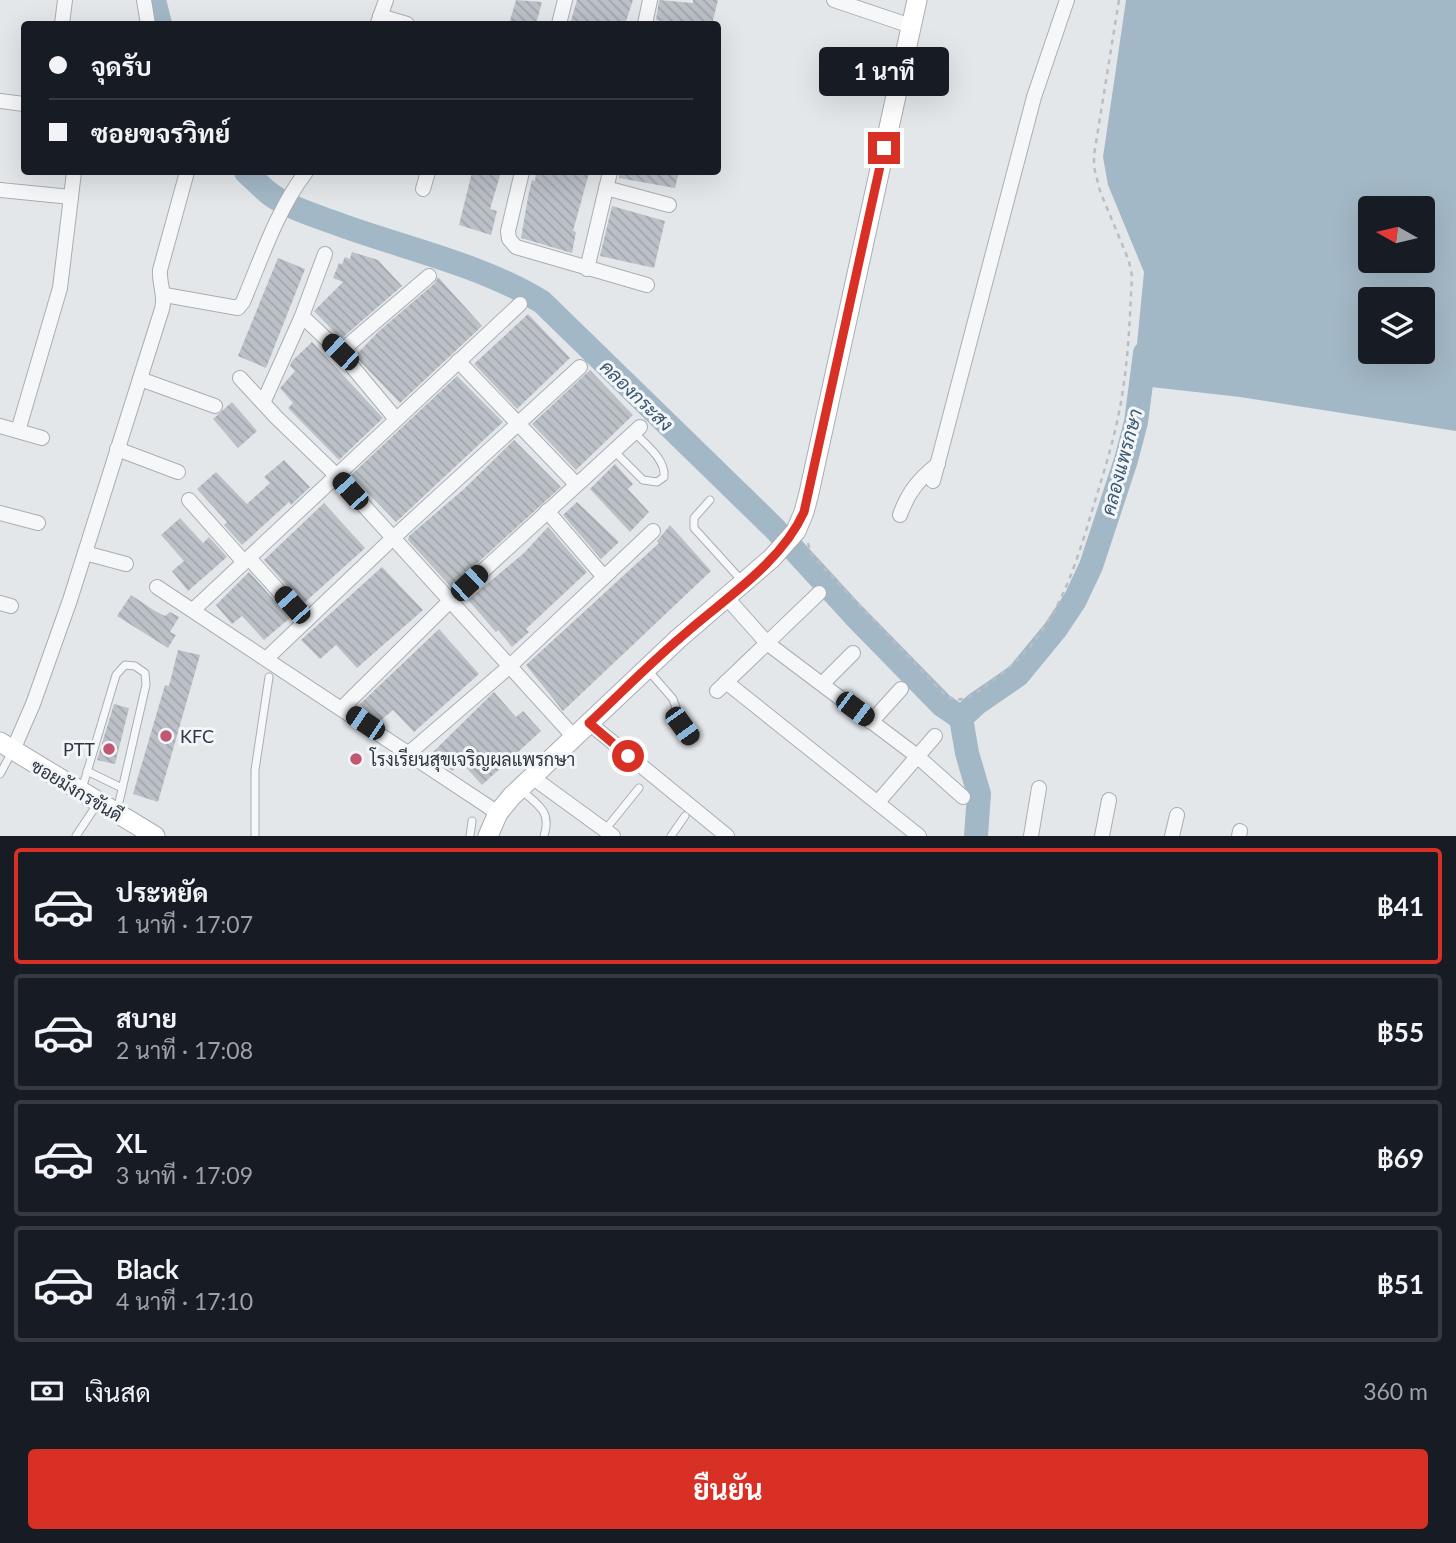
<!DOCTYPE html>
<html lang="th">
<meta charset="utf-8">
<style>
body{margin:0;font-family:Lato,Sarabun,sans-serif;background:#242831;color:#f1f3f6;height:100vh;display:flex;flex-direction:column;font-size:26px;white-space:nowrap}
*{box-sizing:border-box;margin:0}
p{font-size:23px;color:#9ea1a6}
.icon{flex:none;width:38px;height:38px;fill:none;stroke:currentColor;stroke-width:2;stroke-linecap:round;stroke-linejoin:round}
.map{position:relative;height:836px;overflow:hidden}
.sheet{display:flex;flex-direction:column;background:#171b24;flex:1}
.sheet>*{flex:none}
.banner{position:absolute;left:21px;top:21px;width:700px;height:154px;border-radius:7px;box-shadow:0 7px 28px #0002;display:grid;align-content:center;height:154px;padding:0 28px;background:#171b24}
.needle{width:46px;rotate:278deg}
.controls{position:absolute;left:1358px;top:196px;display:grid;gap:14px}
.controls a{display:grid;place-items:center;width:77px;height:77px;border-radius:7px;background:#171b24;box-shadow:0 7px 28px #0002;font-size:35px}
.end{position:absolute;width:32px;height:32px;margin:-16px;border:9px solid #d93025;background:#fff;box-shadow:0 0 0 4px #fff}
.from{border-radius:50%}
.bubble{position:absolute;height:49px;border-radius:7px;background:#171b24;box-shadow:0 7px 28px #0002;font-size:23px;font-weight:700;line-height:49px;text-align:center}
.car{position:absolute;width:21px;height:42px;margin:-21px -10px;border-radius:9px;box-shadow:0 0 5px 2px #0007;background:linear-gradient(#222 24%,#8ab4d8 0 40%,#222 0 76%,#8ab4d8 0 86%,#222 0)}
.banner b{display:flex;align-items:center;gap:24px;height:66px;font-size:26px}
.banner b+b{border-top:2px solid #363941}
.banner i{width:18px;height:18px;background:#f1f3f6}
ul{padding:12px 0 0;list-style:none}
li{display:flex;align-items:center;gap:21px;height:116px;margin:0 14px 10px;padding:0 14px;border:4px solid #363941;border-radius:7px}
li div{flex:1}
li b{display:block;font-size:26px}
li em{font-style:normal;font-weight:700}
li.selected{border-color:#d93025}
li>.icon{width:63px;height:63px;stroke-width:1.5}
.pay{display:flex;align-items:center;gap:18px;height:77px;padding:0 28px;font-size:26px}
.pay p{margin-inline-start:auto}
.button{display:flex;gap:14px;margin-top:auto;padding:14px 28px}
.button a{flex:1;height:80px;border-radius:7px;background:#d93025;color:#fff;font-size:28px;font-weight:700;line-height:80px;text-align:center}
.map>svg:first-child{display:block}
.water{fill:#a3b8c6;fill-rule:evenodd}
.lines{fill:none;stroke-linecap:round;stroke-linejoin:round}
.river{stroke:#a3b8c6;stroke-width:24}
.building{fill:url(#building-back-hatch)}
.lane-casing{stroke:#a9aeb4;stroke-width:9}
.street-casing{stroke:#a9aeb4;stroke-width:16}
.secondary-casing{stroke:#a9aeb4;stroke-width:21}
.path{stroke:#babdc2;stroke-width:2.5;stroke-dasharray:5 5;stroke-linecap:butt}
.lane{stroke:#f6f7f9;stroke-width:7}
.street{stroke:#f6f7f9;stroke-width:14}
.secondary{stroke:#fff;stroke-width:19}
.route{stroke:#d93025;stroke-width:9}
.poi-dot{fill:#c15773;stroke:#f3f6f8;stroke-width:2.5}
.labels{text-anchor:middle;dominant-baseline:central;stroke-width:6;stroke-linejoin:round;paint-order:stroke}
.poi-label{font-size:18px;fill:#2d3641;stroke:#f3f6f8;text-anchor:start}
.street-label{font-size:18px;fill:#2d3641;stroke:#f3f6f8}
.water-label{font-size:19px;font-style:italic;fill:#3b5971;stroke:#f3f6f8}
</style>
<div class="map">
<svg width="1456" height="836" viewBox="0 0 1456 836">
<defs>
<pattern id="building-back-hatch" width="6" height="6" patternUnits="userSpaceOnUse" patternTransform="scale(1.75)"><rect width="6" height="6" fill="#bbc1c7"/><path d="M-1 5l2 2M0 0l6 6M5-1l2 2" fill="none" stroke="#a1a6ac"/></pattern>
</defs>
<rect width="100%" height="100%" fill="#e4e7ea"/>
<path class="water" d="M1126 0H1456V431L1240 397 1133 385 1144 272 1108 185 1103 157ZM1370 208H1423V261H1370ZM1370 299H1423V352H1370Z"/>
<g class="lines">
<g class="river">
<path d="M154 0 160 24"/>
<path d="M246 172C254 179 261 187 270 194 289 208 316 216 338 224 406 249 480 264 542 302L775 529 854 615 942 705 961 718"/>
<path d="M976 836 979 794 967 753 961 718 976 704 1018 675 1055 630 1075 600 1091 566 1126 460 1136 422 1145 353"/>
</g>
</g>
<g class="building">
<path d="M516 0 542 2 536 24H509Z"/>
<path d="M577 0H633L625 24H570Z"/>
<path d="M659 0 693 3V0H718L712 24H679L656 20Z"/>
<path d="M472 172H501L490 209 497 211 491 235 459 225Z"/>
<path d="M536 172 589 173 573 231 576 232 572 253 521 238 528 197 532 180 535 181Z"/>
<path d="M619 172H679L675 188 619 178Z"/>
<path d="M612 206 665 221 654 268 600 256Z"/>
<path d="M352 252 378 260 402 286 341 339 314 311 343 282 333 278 339 263 342 264 345 257 350 259Z"/>
<path d="M278 258 305 269 266 368 238 356Z"/>
<path d="M438 277 482 326 400 403 355 356 378 332 435 283Z"/>
<path d="M528 314 570 358 517 409 474 364Z"/>
<path d="M312 342 383 418 339 460 288 408 293 403 280 388 295 371 290 366 292 361Z"/>
<path d="M590 370 633 415 576 470 532 424Z"/>
<path d="M457 376 503 422 396 522 351 475Z"/>
<path d="M232 402 257 431 238 448 213 419Z"/>
<path d="M514 440 561 487 451 587 408 540 409 536 464 489Z"/>
<path d="M284 460 310 487 291 505 289 502 242 545 224 525 227 522 197 489 216 472 247 504 270 483 264 477Z"/>
<path d="M615 464 633 484 628 489 649 512 630 532 590 489Z"/>
<path d="M577 502 619 542 601 559 563 515Z"/>
<path d="M324 503 365 548 303 604 264 560Z"/>
<path d="M180 518 203 543 209 537 227 557 188 591 172 571 184 561 161 535Z"/>
<path d="M670 525 711 571 563 711 526 665 659 543 657 541Z"/>
<path d="M548 527 587 572 526 629 529 632 512 647 498 630 496 632 468 600 524 553Z"/>
<path d="M382 567 423 610 357 668 336 645 320 659 301 640Z"/>
<path d="M249 572 290 618 264 640 242 616 232 624 216 605Z"/>
<path d="M131 595 155 611 165 616 170 612 179 617 170 632 176 635 168 648 117 616Z"/>
<path d="M439 629 479 674 414 732 393 710 379 722 374 719 360 704Z"/>
<path d="M178 650 200 655 158 802 133 794 165 685 169 686Z"/>
<path d="M494 692 516 717 523 711 541 731 482 785 462 763 452 771 432 753Z"/>
<path d="M114 704 129 708 115 764 97 760Z"/>
</g>
<g class="lines">
<defs>
<g id="lane">
<path d="M614 451 643 480 657 482 664 477C666 459 645 444 634 432"/>
<path d="M710 500 694 518V528L743 582"/>
<path d="M647 669 673 699 682 726 691 739"/>
<path d="M87 771 122 788"/>
<path d="M0 774 13 750"/>
<path d="M82 789 116 675 125 665 135 666 145 673 146 685 117 811"/>
<path d="M520 789C538 805 552 811 544 836"/>
<path d="M605 830 639 788"/>
<path d="M76 836 98 803"/>
<path d="M255 836V770L269 677"/>
<path d="M470 836 472 821"/>
<path d="M671 836 685 816"/>
</g>
<g id="street">
<path d="M144 0 148 24"/>
<path d="M834 0 911 26"/>
<path d="M380 16 407 24"/>
<path d="M378 23 386 0"/>
<path d="M62 24 65 0"/>
<path d="M559 24 565 0"/>
<path d="M645 24 650 0"/>
<path d="M0 101 24 104"/>
<path d="M522 172 508 231 509 239 516 247 647 285"/>
<path d="M606 188 669 205"/>
<path d="M423 189 428 172"/>
<path d="M0 190 71 197"/>
<path d="M587 269 610 172"/>
<path d="M165 295 238 308 243 302C262 257 277 210 306 172"/>
<path d="M302 316 340 352 396 419"/>
<path d="M340 352 429 276"/>
<path d="M458 361 576 484"/>
<path d="M240 378 276 417 336 475 574 737"/>
<path d="M140 379 215 406"/>
<path d="M263 403 302 316 325 254"/>
<path d="M0 426 42 438"/>
<path d="M18 431 60 288 74 172"/>
<path d="M117 449 178 472"/>
<path d="M933 481 1034 97 1067 0"/>
<path d="M189 500 244 562"/>
<path d="M547 511 604 577"/>
<path d="M0 513 38 523"/>
<path d="M900 515C908 492 919 479 938 464"/>
<path d="M85 553 126 564"/>
<path d="M249 558 306 621"/>
<path d="M157 587 498 813"/>
<path d="M727 598 767 643 917 756 963 797"/>
<path d="M0 603 11 606"/>
<path d="M193 610 520 304"/>
<path d="M267 658 393 538 580 367"/>
<path d="M726 682 919 836"/>
<path d="M822 684 853 653"/>
<path d="M717 691 819 593"/>
<path d="M342 708 450 601 640 427"/>
<path d="M871 722 901 689"/>
<path d="M589 723 727 836"/>
<path d="M13 750 33 704 70 600 162 309C166 295 159 285 160 270L187 172"/>
<path d="M409 753 510 666 653 531"/>
<path d="M532 777 613 836"/>
<path d="M878 802 935 736"/>
<path d="M1031 836 1039 788"/>
<path d="M1102 836 1109 800"/>
<path d="M1172 836 1177 815"/>
<path d="M1239 836 1240 831"/>
</g>
<g id="secondary">
<path d="M0 742 155 836"/>
<path d="M488 836 498 813 512 796 678 639 772 558 796 531 804 512 809 493 917 0"/>
</g>
</defs>
<use href="#lane" class="lane-casing"/>
<use href="#street" class="street-casing"/>
<use href="#secondary" class="secondary-casing"/>
<path class="path" d="M808 543 811 554 818 562 946 696C964 706 977 692 992 681 1057 635 1073 573 1095 501 1107 462 1119 423 1124 382 1129 347 1130 312 1132 276L1129 261 1100 191 1094 167V155L1119 0"/>
<use href="#lane" class="lane"/>
<use href="#street" class="street"/>
<use href="#secondary" class="secondary"/>
</g>
<g class="lines">
<path class="route" d="M628 756 589 723C619 695 648 665 680 638 722 600 780 565 804 512L884 148"/>
</g>
<g class="poi-dot">
<circle cx="166" cy="736" r="7"/>
<circle cx="109" cy="749" r="7"/>
<circle cx="356" cy="759" r="7"/>
</g>
<g class="labels">
<g class="poi-label">
<text x="180" y="736">KFC</text>
<text x="95" y="749" text-anchor="end">PTT</text>
<text x="370" y="759">โรงเรียนสุขเจริญผลแพรกษา</text>
</g>
<g class="street-label">
<text transform="translate(77 790) rotate(31)">ซอยมังกรขันดี</text>
</g>
<g class="water-label">
<text transform="translate(637 395) rotate(44)">คลองกระสง</text>
<text transform="translate(1121 462) rotate(-75)">คลองแพรกษา</text>
</g>
</g>
</svg>
<div class="controls">
<a><svg class="needle" viewBox="-14 -14 28 28"><path d="M0-13l5 13h-10z" fill="#e53935"/><path d="M0 13l5-13h-10z" fill="#9ea1a6"/></svg></a>
<a><svg class="icon" aria-label="layers" viewBox="0 0 24 24"><path d="M12 4l9 5-9 5-9-5zM3 14l9 5 9-5"/></svg></a>
</div>
<i class="end from" style="left:628px;top:756px"></i>
<i class="end" style="left:884px;top:148px"></i>
<div class="bubble" style="left:819px;top:47px;width:130px">1 นาที</div>
<i class="car" style="left:340px;top:352px;rotate:314deg"></i>
<i class="car" style="left:350px;top:491px;rotate:318deg"></i>
<i class="car" style="left:469px;top:583px;rotate:47deg"></i>
<i class="car" style="left:292px;top:605px;rotate:318deg"></i>
<i class="car" style="left:855px;top:709px;rotate:127deg"></i>
<i class="car" style="left:365px;top:723px;rotate:304deg"></i>
<i class="car" style="left:682px;top:726px;rotate:144deg"></i>
<div class="banner">
<b><i class="from"></i>จุดรับ</b>
<b><i></i>ซอยขจรวิทย์</b>
</div>
</div>
<section class="sheet">
<ul>
<li class="selected"><svg class="icon" aria-label="car" viewBox="0 0 24 24"><path d="M5 17H2v-5l4-1 3-4h7l3 4 3 1v5h-3M9 17h6M6 11h13"/><circle cx="7" cy="17" r="2"/><circle cx="17" cy="17" r="2"/></svg><div><b>ประหยัด</b><p>1 นาที · 17:07</p></div><em>฿41</em></li>
<li><svg class="icon" aria-label="car" viewBox="0 0 24 24"><path d="M5 17H2v-5l4-1 3-4h7l3 4 3 1v5h-3M9 17h6M6 11h13"/><circle cx="7" cy="17" r="2"/><circle cx="17" cy="17" r="2"/></svg><div><b>สบาย</b><p>2 นาที · 17:08</p></div><em>฿55</em></li>
<li><svg class="icon" aria-label="car" viewBox="0 0 24 24"><path d="M5 17H2v-5l4-1 3-4h7l3 4 3 1v5h-3M9 17h6M6 11h13"/><circle cx="7" cy="17" r="2"/><circle cx="17" cy="17" r="2"/></svg><div><b>XL</b><p>3 นาที · 17:09</p></div><em>฿69</em></li>
<li><svg class="icon" aria-label="car" viewBox="0 0 24 24"><path d="M5 17H2v-5l4-1 3-4h7l3 4 3 1v5h-3M9 17h6M6 11h13"/><circle cx="7" cy="17" r="2"/><circle cx="17" cy="17" r="2"/></svg><div><b>Black</b><p>4 นาที · 17:10</p></div><em>฿51</em></li>
</ul>
<div class="pay"><svg class="icon" aria-label="cash" viewBox="0 0 24 24"><path d="M3 7h18v10H3z"/><circle cx="12" cy="12" r="2"/></svg>เงินสด<p>360 m</p></div>
<div class="button"><a>ยืนยัน</a></div>
</section>
